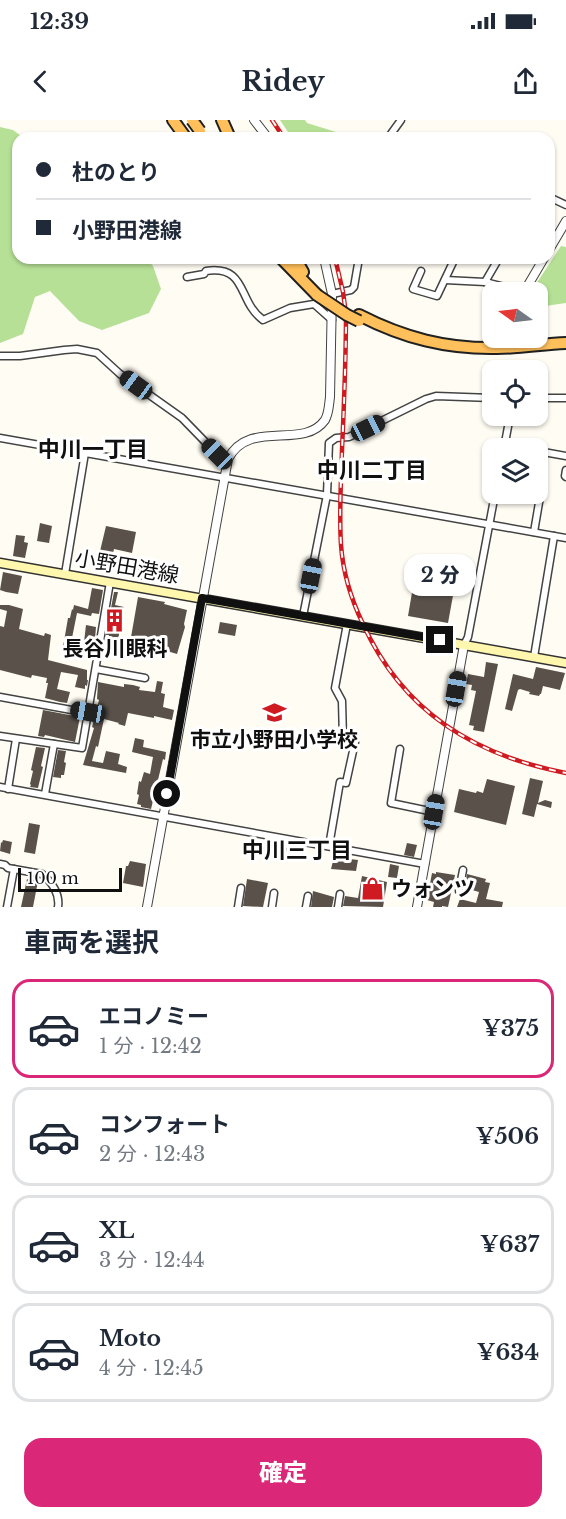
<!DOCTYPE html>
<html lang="ja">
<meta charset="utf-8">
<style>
body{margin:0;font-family:"Libre Baskerville","Noto Sans JP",serif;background:#f6f6f7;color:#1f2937;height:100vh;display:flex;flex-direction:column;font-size:22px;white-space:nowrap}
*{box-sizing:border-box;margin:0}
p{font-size:20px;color:#747a83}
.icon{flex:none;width:33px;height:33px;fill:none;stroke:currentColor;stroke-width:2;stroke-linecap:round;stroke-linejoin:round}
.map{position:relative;height:787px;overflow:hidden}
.panel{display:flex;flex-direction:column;background:#fff;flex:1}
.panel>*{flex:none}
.top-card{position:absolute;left:12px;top:12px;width:543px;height:132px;border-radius:18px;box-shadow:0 2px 4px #0004;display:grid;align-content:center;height:132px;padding:0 24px;background:#fff}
.needle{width:39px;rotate:284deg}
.buttons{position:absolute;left:482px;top:162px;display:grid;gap:12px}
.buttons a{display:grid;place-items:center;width:66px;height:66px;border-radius:12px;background:#fff;box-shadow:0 2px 4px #0004;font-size:30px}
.scale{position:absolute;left:18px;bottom:15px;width:104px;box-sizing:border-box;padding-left:6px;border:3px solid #101010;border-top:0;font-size:16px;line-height:21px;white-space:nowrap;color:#101010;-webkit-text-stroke:4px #fff;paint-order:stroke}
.end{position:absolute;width:27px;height:27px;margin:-14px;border:8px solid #101010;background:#fff;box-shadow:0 0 0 3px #fff}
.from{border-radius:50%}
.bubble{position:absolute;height:42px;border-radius:18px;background:#fff;box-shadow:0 2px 4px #0004;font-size:20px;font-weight:800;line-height:42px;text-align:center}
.car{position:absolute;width:18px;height:36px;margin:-18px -9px;border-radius:8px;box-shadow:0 0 4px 2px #0007;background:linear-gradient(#222 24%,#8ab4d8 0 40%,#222 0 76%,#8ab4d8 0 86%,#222 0)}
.top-card b{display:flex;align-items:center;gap:21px;height:57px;font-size:22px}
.top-card b+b{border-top:2px solid #e0e1e3}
.top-card i{width:15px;height:15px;background:#1f2937}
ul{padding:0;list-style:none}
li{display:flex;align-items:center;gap:18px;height:99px;margin:0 12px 9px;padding:0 12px;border:3px solid #e0e1e3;border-radius:18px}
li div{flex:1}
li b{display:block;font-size:22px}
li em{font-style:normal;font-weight:800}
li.active{border-color:#db2777}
li>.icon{width:54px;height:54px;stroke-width:1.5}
h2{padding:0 24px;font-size:27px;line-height:72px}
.cta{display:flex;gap:12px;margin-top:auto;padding:12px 24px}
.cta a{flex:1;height:69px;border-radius:18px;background:#db2777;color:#fff;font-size:24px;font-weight:800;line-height:69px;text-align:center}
.status{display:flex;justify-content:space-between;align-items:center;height:42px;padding:0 30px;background:#fff;direction:ltr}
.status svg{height:16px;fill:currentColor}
header{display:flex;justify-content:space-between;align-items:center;height:78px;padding:0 24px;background:#fff;font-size:27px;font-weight:800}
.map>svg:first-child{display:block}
.forest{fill:#b6e096}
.building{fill:#5a514b}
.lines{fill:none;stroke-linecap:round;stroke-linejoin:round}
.minor-casing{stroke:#434343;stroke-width:9}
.tertiary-casing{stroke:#434343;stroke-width:10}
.secondary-casing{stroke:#323232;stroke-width:11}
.trunk-casing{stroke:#212121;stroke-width:14}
.minor{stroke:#fff;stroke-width:6}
.tertiary{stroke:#fff;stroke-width:8}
.secondary{stroke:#fff7ae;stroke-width:8}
.trunk{stroke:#ffbf5a;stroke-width:10}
.rail-casing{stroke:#ce1a20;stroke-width:4.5}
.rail{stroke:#fff;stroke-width:2;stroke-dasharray:7;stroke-linecap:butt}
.trunk-bridge-casing{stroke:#212121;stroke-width:14;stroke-linecap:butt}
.trunk-bridge{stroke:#ffbf5a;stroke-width:10}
.route{stroke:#101010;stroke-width:8}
.labels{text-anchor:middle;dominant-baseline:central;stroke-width:6;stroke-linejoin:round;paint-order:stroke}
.street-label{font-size:21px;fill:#101010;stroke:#fff}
.poi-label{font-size:21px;font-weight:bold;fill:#101010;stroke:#fff}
.neighbourhood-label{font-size:22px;font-weight:bold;fill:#101010;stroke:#fff}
</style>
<div class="status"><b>12:39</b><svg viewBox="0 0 49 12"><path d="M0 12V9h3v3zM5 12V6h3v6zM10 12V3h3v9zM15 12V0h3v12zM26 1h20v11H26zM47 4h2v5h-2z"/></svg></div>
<header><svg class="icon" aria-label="back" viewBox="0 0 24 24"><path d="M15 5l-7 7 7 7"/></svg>Ridey<svg class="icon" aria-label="share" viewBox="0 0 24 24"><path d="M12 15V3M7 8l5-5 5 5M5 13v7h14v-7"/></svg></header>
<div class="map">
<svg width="566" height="787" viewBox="0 0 566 787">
<rect width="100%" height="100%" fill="#fffdf3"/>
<g class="forest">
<path d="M280 0H305L307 3 336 12 342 18H292Z"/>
<path d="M0 7 13 10 24 18H18V138H146L153 146 161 169 149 193 102 210 79 201 50 171 35 177 23 214 0 223Z"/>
<path d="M561 126 566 127V183L538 187 536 164Z"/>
</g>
<g class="building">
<path d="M40 403 52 406 49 423 37 421Z"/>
<path d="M106 406 136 412 132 433 114 429 109 451 96 448Z"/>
<path d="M16 415 25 416 24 422 28 423 25 438 13 436Z"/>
<path d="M135 440 142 441 141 447 146 448 142 460 132 457Z"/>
<path d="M417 443 447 448 445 457 456 459 448 503 408 496Z"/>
<path d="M3 452 22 456 18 474 6 472 0 470Z"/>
<path d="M92 468 103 470 99 494 92 493 91 496 77 493 70 528 63 527 68 498H70L72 489 73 490 74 485 88 489Z"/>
<path d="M114 472H118L115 485 124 487 118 520 130 523 138 477 165 482 164 484 187 490 184 504 185 507 177 534 167 531 169 527 144 522 142 523 139 534 126 531 125 535 106 531 109 515H106Z"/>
<path d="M0 485H9L23 489 19 509 44 516 45 513 51 515 48 540 87 550V560H88L87 566 85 565V569L75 567 78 555 61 552 57 569 70 572 67 583 60 582 45 578 48 563H46L47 558 32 555 31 558 0 550V506L4 507 7 491 0 489Z"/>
<path d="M220 502 237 505 235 516 218 513Z"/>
<path d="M86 505 96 507 95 519H94L91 523 84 522Z"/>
<path d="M486 542 498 544 484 612 473 610 474 606 469 605 476 571 471 570 472 565 466 564 468 554 484 557Z"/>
<path d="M536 547 565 553 560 570 543 566 541 574H540L539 576 529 574 530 572 520 569 518 570 512 591 505 589 513 554 533 559Z"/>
<path d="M157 561 163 562 161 573 165 574 163 587 174 590 172 600 154 596V598L128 593 125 606 118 604 119 603 104 599 98 627 96 626 92 641 103 643 106 631 120 634 118 644 127 647 126 653 83 645 94 608 92 607 99 580 97 579 98 562 124 567V564L133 565 140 567 139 570 155 572Z"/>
<path d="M43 590 80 597 75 622 45 615 44 617 38 616Z"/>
<path d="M135 618 144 620 143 627 166 632 165 640 163 639 158 660H157L154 672H157L156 677H154L151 689 141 687V685L137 684 139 675 137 674 139 661 141 662 144 652 150 654 153 637 132 632Z"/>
<path d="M36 627 45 628 41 646 43 647 38 668 30 667 31 665 30 664 33 651 31 650Z"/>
<path d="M58 630 66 631 64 642 66 643 64 655H61V658L53 657Z"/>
<path d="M530 658 543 661 538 683 545 680 552 682 551 688 537 684 534 697 522 694Z"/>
<path d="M487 659 515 666 506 705 454 692 459 669 476 673 477 671 483 673Z"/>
<path d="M29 703 40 705 35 734 24 732Z"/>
<path d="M3 720 12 722 10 734 0 731 1 722 2 723Z"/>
<path d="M258 722 287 728 284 742 279 741V738L275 737 276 735 262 732V734L255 732Z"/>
<path d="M407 723 417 725 414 737 404 735Z"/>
<path d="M334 737 358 740 356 751 331 749Z"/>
<path d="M130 741 146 744 143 767 123 763 126 746H128Z"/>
<path d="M390 744 399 746 397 758 388 757Z"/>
<path d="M436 752 455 755 448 787 442 786V787H433L434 782 427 780 432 753 436 754Z"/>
<path d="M467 754 486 759 485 762 490 763 486 779 503 782 502 787H457L460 779 476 783 479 772 465 768Z"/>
<path d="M362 756 387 762 383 787 343 786 345 776 358 778Z"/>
<path d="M27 759 38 761 33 787H21Z"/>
<path d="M247 759 268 763 263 787 243 786Z"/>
<path d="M313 771 334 777 332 787H311Z"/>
</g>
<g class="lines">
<defs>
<g id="minor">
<path d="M388 18 401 0"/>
<path d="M549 77 566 85"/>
<path d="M421 151 413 169 437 176 455 138"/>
<path d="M187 157 204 154 206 151C248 145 237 181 263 200L290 188 314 184 332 200"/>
<path d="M445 160 485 162 524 172"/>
<path d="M485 162 499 138"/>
<path d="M332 174 351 170 354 167 359 138"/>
<path d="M0 236H20L64 230 77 229 97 233 120 254 182 298 217 334 228 339"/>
<path d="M537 278H566"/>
<path d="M0 318 566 418"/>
<path d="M504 328 510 296"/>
<path d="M538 331 566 336"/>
<path d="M566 350 565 356 566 357"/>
<path d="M534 412 541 371"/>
<path d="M65 454 85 333"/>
<path d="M303 496 327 375 329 323 336 318 349 317 426 279 436 276 492 278"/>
<path d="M464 525 468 517 495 374"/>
<path d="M534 537 554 416"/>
<path d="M96 549 145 558"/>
<path d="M0 577 88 593"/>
<path d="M0 616 82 628 110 462"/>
<path d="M400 629 391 683 434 692"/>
<path d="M0 667 425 744"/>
<path d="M8 669 16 619"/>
<path d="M45 674 54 624"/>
<path d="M329 726 340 662 346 663 355 622 343 619 342 581 335 568 347 504"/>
<path d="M0 744 5 745 8 748 42 754C52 762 60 774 58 787"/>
<path d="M459 771 463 750"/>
<path d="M7 787 14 749"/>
<path d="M238 787 241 768"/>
<path d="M272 787 274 773"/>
<path d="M306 787 308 776"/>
<path d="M338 787 340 774"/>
</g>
<g id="tertiary">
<path d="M254 0 268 18"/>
<path d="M549 130 566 101"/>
<path d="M524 172 544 138"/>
<path d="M147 787 228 339C249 298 303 331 325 300 329 293 329 284 330 277L332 174 324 138"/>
<path d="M417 787 464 525"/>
</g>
<path id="secondary" d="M0 443 566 543"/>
<g id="trunk">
<path d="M173 0 186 18"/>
<path d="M222 0 230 18"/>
<path d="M281 138 317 175"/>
<path d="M295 138 303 152"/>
<path d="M359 195C404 218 446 229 497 228 520 228 543 224 566 223"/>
</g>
</defs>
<use href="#minor" class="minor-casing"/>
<use href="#tertiary" class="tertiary-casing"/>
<use href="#secondary" class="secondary-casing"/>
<use href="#trunk" class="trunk-casing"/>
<use href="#minor" class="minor"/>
<use href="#tertiary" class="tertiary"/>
<use href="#secondary" class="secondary"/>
<use href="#trunk" class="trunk"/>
<defs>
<g id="rail">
<path d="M272 0 284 18"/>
<path d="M335 138 343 172 346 194C346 239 344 285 342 330 341 362 339 394 341 425 343 453 351 479 363 504 403 592 474 635 566 653"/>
</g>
</defs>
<use href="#rail" class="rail-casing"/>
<use href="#rail" class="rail"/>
<defs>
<g id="trunk-bridge">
<path d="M192 0 200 11"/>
<path d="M317 175 347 195 359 201"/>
</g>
</defs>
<use href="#trunk-bridge" class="trunk-bridge-casing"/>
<use href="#trunk-bridge" class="trunk-bridge"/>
</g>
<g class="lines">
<path class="route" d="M167 674 202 478 440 520"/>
</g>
<defs>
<symbol id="building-bare" viewBox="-9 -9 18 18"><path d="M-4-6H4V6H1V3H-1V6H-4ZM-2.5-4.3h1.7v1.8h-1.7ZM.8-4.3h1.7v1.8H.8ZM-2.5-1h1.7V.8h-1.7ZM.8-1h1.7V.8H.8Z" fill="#ce1a20" stroke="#fff" stroke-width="2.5" paint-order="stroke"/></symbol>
<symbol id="school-bare" viewBox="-9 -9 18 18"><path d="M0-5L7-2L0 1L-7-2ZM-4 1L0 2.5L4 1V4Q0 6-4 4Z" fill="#ce1a20" stroke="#fff" stroke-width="2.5" paint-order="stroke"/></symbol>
<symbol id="shop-bare" viewBox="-9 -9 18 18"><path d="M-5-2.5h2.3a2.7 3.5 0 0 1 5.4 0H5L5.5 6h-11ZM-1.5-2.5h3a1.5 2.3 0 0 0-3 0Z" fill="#ce1a20" stroke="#fff" stroke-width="2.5" paint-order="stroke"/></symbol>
</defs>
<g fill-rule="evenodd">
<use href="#building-bare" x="98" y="484" width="33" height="33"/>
<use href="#school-bare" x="258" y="576" width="33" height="33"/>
<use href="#shop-bare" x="356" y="752" width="33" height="33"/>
</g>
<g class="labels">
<g class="street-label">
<text transform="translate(127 447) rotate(10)">小野田港線</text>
</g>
<g class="poi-label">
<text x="115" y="529">長谷川眼科</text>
<text x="274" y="620">市立小野田小学校</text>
<text x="391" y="769" text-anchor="start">ウォンツ</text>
</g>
<g class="neighbourhood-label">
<text x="93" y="329">中川一丁目</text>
<text x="372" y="350">中川二丁目</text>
<text x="297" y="730">中川三丁目</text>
</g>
</g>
</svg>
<div class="buttons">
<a><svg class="needle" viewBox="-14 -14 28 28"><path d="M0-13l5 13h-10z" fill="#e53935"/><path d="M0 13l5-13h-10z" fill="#747a83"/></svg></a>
<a><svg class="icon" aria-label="locate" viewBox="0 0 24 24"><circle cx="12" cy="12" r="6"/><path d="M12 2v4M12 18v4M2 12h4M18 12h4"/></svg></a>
<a><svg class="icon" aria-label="layers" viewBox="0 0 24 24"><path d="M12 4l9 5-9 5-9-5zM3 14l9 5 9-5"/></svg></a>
</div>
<div class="scale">100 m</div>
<i class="end from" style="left:167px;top:674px"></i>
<i class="end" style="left:440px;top:520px"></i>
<div class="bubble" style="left:404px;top:434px;width:72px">2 分</div>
<i class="car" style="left:136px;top:265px;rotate:306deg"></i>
<i class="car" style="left:368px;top:308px;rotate:64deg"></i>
<i class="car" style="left:217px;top:334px;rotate:315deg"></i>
<i class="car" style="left:311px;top:456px;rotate:11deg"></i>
<i class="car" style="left:456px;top:569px;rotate:10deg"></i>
<i class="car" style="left:88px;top:592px;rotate:280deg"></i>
<i class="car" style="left:434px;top:692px;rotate:10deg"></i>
<div class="top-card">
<b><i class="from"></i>杜のとり</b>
<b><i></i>小野田港線</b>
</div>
</div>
<section class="panel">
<h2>車両を選択</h2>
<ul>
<li class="active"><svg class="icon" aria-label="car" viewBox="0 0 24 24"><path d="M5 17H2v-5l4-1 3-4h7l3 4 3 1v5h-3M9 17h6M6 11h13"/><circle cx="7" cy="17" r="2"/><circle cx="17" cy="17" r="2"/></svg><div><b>エコノミー</b><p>1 分 · 12:42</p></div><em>¥375</em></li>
<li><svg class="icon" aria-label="car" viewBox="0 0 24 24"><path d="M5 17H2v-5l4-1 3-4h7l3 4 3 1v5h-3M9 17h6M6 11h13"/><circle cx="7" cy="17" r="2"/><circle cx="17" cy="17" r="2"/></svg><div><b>コンフォート</b><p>2 分 · 12:43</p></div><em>¥506</em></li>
<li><svg class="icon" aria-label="car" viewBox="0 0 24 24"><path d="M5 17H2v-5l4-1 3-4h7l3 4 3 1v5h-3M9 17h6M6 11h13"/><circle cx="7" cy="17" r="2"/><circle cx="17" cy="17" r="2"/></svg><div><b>XL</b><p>3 分 · 12:44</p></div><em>¥637</em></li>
<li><svg class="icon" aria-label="car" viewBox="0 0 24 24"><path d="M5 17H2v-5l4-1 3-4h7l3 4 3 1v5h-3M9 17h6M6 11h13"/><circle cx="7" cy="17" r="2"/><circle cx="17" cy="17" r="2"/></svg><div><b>Moto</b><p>4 分 · 12:45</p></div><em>¥634</em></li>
</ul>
<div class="cta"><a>確定</a></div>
</section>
